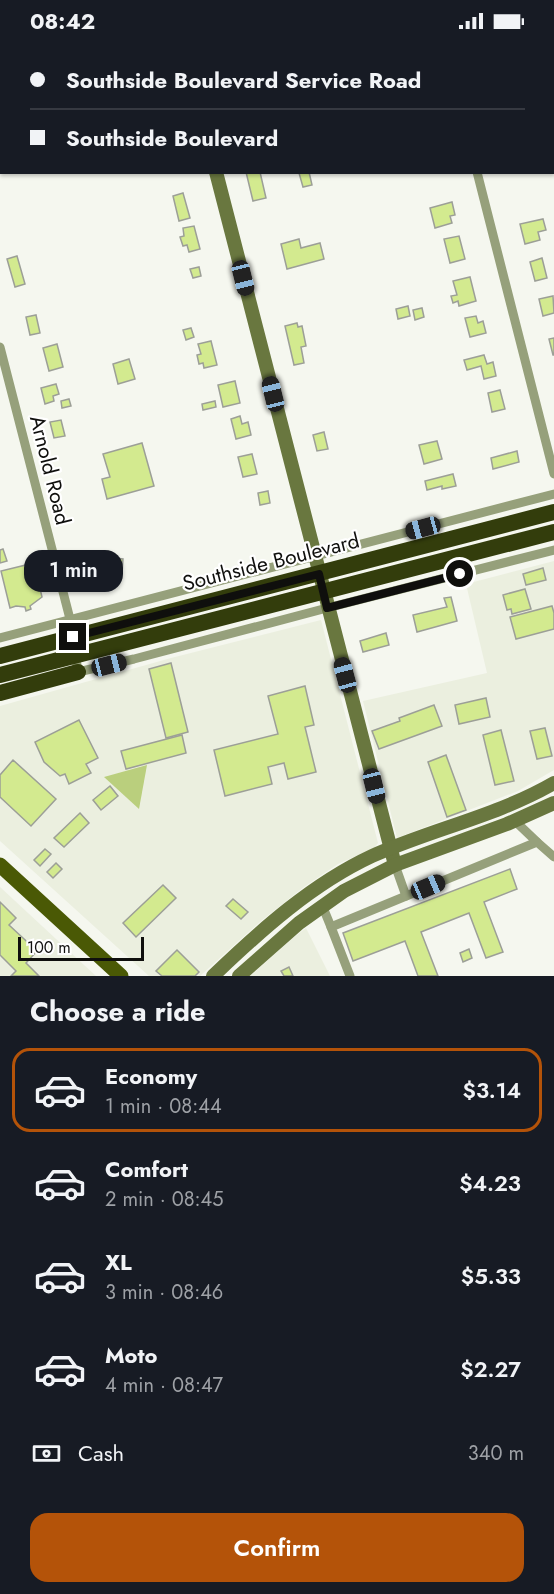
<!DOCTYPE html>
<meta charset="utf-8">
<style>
body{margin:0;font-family:Jost,sans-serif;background:#242831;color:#f1f3f6;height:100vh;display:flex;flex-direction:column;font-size:22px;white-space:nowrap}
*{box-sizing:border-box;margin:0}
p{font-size:20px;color:#9ea1a6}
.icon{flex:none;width:33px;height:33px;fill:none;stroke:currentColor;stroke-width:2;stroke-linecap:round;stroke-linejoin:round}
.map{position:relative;height:934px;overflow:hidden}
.drawer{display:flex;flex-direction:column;background:#171b24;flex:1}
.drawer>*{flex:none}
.banner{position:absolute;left:0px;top:0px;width:555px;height:132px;box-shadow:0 2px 4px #0004;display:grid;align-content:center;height:132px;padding:0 30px;background:#171b24}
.scale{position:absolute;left:18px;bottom:15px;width:126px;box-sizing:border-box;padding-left:6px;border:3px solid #0f0f0d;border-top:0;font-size:16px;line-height:21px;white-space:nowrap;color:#0f0f0d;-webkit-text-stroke:4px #fff;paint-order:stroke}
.end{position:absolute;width:27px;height:27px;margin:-14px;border:8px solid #0f0f0d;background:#fff;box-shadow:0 0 0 3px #fff}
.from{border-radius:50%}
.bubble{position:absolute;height:42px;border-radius:18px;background:#171b24;box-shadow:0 2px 4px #0004;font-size:20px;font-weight:600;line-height:42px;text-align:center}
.car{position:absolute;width:18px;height:36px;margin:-18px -9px;border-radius:8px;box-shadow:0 0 4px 2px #0007;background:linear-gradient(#222 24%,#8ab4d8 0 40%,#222 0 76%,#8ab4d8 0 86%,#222 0)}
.banner b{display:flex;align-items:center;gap:21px;height:57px;font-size:22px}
.banner b+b{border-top:2px solid #363941}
.banner i{width:15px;height:15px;background:#f1f3f6}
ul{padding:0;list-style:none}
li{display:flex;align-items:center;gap:18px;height:84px;margin:0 12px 9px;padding:0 18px;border:3px solid transparent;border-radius:18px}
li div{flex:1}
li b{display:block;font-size:22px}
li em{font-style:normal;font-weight:600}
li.on{border-color:#b45309}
li>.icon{width:54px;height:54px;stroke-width:1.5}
h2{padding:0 30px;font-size:27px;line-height:72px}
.pay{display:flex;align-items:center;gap:15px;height:66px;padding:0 30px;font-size:22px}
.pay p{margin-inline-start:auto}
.button{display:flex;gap:12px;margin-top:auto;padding:12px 30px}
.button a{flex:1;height:69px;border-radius:18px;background:#b45309;color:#fff;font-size:24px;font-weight:600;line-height:69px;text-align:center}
.status{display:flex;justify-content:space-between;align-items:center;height:42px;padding:0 30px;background:#171b24;direction:ltr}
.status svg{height:16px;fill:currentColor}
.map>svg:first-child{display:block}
.built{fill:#ebefdf}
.green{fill:#bacf7d}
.building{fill:#d3ea8f;stroke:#9c9f97;stroke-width:1.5}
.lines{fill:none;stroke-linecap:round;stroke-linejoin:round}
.street{stroke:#96a07b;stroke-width:9}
.secondary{stroke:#69773f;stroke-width:14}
.primary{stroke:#4a5905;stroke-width:15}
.highway{stroke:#333d0c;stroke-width:16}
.route{stroke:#0f0f0d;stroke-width:8}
.labels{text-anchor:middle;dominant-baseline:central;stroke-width:4.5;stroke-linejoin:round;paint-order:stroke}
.street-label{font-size:21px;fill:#0f0f0d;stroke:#fff}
</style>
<div class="status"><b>08:42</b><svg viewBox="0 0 49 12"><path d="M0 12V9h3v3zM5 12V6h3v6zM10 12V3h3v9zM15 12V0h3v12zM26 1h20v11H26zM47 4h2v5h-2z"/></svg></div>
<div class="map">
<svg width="554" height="934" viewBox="0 0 554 934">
<rect width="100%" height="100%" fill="#f5f7ef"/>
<g class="built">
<path d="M554 519V728L518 749 397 796 363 659 487 631 466 542Z"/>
<path d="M321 578 378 801 374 806 338 822 304 845 261 879 200 934H149L0 799V664L171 616Z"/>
<path d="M0 845 84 923 96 934H0Z"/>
<path d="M306 886 330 934H250L293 896Z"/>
</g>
<path class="green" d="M147 723 139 767 104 735Z"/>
<g class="building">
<path d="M246 130H260L266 156 253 159Z"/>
<path d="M309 130 312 143 303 145 299 131Z"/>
<path d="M183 151 190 176 179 179 173 154Z"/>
<path d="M452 160 455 173 450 174 452 181 435 186 430 166Z"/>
<path d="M543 177 546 188 538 190 540 198 525 202 520 182Z"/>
<path d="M194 184 200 207 189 210 187 203 183 204 180 195 184 194 183 186Z"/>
<path d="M459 194 465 217 450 221 444 197Z"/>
<path d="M299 197 301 206 320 201 324 217 287 227 281 202Z"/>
<path d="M17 214 25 242 15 245 7 217Z"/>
<path d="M542 216 547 236 535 239 530 220Z"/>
<path d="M199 225 201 234 193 236 190 227Z"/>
<path d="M470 235 476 259 459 264 458 259 453 261 451 254 457 253 453 239Z"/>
<path d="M553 254 554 271 543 274 539 257Z"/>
<path d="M408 264 410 274 398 277 396 267Z"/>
<path d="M422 266 424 275 415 278 413 268Z"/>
<path d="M36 273 40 291 30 293 26 275Z"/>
<path d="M476 274 478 281 483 279 486 291 470 295 465 276Z"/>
<path d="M297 281 298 285 302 284 306 304 301 305 304 321 294 323 285 284Z"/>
<path d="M191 286 194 295 186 298 183 288Z"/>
<path d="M554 296V313H553L549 297Z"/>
<path d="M211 299 217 323 204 326 203 321 199 322 197 313 201 312 198 302Z"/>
<path d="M57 302 63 325 49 329 43 306Z"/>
<path d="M484 313 487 322 493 320 496 334 484 337 481 324 467 328 464 318Z"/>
<path d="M129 317 135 337 118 342 113 322Z"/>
<path d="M235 339 240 361 223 365 218 343Z"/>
<path d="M56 342 59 352 53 354 54 359 45 362 41 346Z"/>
<path d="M500 348 505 367 492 370 488 351Z"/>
<path d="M69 357 71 364 62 366 61 359Z"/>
<path d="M215 359 216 365 203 368 202 362Z"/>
<path d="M240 374 242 382 248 380 251 393 236 397 231 377Z"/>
<path d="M61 378 65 394 54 396 50 380Z"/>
<path d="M324 390 328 407 317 409 313 393Z"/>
<path d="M437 399 442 417 424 422 419 403Z"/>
<path d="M142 401 154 444 107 457 102 437 110 435 103 412Z"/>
<path d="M517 409 519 420 493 427 491 416Z"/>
<path d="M252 412 257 432 243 435 238 415Z"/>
<path d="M453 432 456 444 442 447V444L427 448 425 439Z"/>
<path d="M268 449 270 461 260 463 258 451Z"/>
<path d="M3 507 7 519 0 521V508Z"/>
<path d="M93 514 123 517 122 531 105 530V527L93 526Z"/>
<path d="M34 521 42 555 30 564 31 567 26 569 25 565 16 564 10 566 1 529Z"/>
<path d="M543 526 546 538 526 543 523 532Z"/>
<path d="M525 547 531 567 512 572 511 567 507 568 503 553Z"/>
<path d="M451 555 457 579 417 590 413 573 447 565 444 556Z"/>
<path d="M552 564 554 571V587L516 597 510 575Z"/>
<path d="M386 591 389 603 363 610 360 599Z"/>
<path d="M171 621 188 690 166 696 149 627Z"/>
<path d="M305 644 314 683 305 685 316 730 288 737 284 721 268 725 272 742 225 754 214 708 278 692 268 654Z"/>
<path d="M486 656 490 675 459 682 455 663Z"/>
<path d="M434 663 442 684 379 707 372 689 400 679 399 676Z"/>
<path d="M79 678 98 716 86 722 91 731 69 742 65 732 60 734 44 720 35 700Z"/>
<path d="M545 686 552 714 537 717 530 689Z"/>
<path d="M501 688 514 739 495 743 483 693Z"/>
<path d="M182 693 186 711 126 727 121 709Z"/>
<path d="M446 713 466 768 447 775 428 720Z"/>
<path d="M13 718 56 757 31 784 0 755V733Z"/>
<path d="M110 744 118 754 101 768 93 758Z"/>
<path d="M80 771 89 781 64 805 54 796Z"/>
<path d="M45 807 51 812 40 824 34 818Z"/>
<path d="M56 821 62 827 53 836 47 830Z"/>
<path d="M510 827 517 847 484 860 503 910 486 916 469 871 421 890 438 934H418L405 899 353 919 343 891Z"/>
<path d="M163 843 176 856 136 895 123 881Z"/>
<path d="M233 857 248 870 241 877 226 864Z"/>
<path d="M0 860 16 876 9 883 37 909 26 921 39 934H11L16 929 0 913Z"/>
<path d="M469 907 472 916 463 920 460 911Z"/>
<path d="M177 908 199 930 195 934H162L156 929Z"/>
<path d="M289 925 293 934H284L281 929Z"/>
</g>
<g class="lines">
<g class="street">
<path d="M443 0 444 2"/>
<path d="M378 2 384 0"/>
<path d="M0 100 2 99"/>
<path d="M477 130 554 432"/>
<path d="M0 305 70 577 78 630 134 617 327 566 554 508"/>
<path d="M0 596 554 452"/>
<path d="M515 779 537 800"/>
<path d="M395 823 406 854"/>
<path d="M322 863 331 885"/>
<path d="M350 934 331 885 537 800 554 815"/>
</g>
<g class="secondary">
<path d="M182 0 183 2"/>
<path d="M216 130 395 823"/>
<path d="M213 934C261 888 312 842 372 814 432 787 497 774 554 741"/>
<path d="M239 934 299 881 344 849 395 823 507 782 554 761"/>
</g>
<path class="primary" d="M0 823 121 934"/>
<g class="highway">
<path d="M0 614 554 470"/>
<path d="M0 633 554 490"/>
<path d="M0 651 78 630"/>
</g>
</g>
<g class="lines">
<path class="route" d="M73 595 319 532 327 566 460 532"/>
</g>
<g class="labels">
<g class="street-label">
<text transform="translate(50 428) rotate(76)">Arnold Road</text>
<text transform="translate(271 520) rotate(-14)">Southside Boulevard</text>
</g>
</g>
</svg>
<div class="scale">100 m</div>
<i class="end from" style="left:460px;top:532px"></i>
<i class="end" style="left:73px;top:595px"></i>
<div class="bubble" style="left:24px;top:508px;width:99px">1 min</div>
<i class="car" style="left:243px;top:236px;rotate:166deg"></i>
<i class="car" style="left:273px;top:352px;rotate:346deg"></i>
<i class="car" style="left:423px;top:486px;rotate:255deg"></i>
<i class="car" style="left:109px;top:623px;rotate:76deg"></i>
<i class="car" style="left:345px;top:633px;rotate:345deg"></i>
<i class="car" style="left:374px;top:744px;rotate:166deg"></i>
<i class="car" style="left:428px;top:845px;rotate:67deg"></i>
<div class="banner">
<b><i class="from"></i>Southside Boulevard Service Road</b>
<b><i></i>Southside Boulevard</b>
</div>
</div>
<section class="drawer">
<h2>Choose a ride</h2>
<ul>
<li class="on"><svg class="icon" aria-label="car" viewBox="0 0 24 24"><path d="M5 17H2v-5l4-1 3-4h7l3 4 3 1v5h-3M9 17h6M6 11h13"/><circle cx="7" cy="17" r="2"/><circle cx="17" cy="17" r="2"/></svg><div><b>Economy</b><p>1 min · 08:44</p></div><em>$3.14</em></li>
<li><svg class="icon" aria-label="car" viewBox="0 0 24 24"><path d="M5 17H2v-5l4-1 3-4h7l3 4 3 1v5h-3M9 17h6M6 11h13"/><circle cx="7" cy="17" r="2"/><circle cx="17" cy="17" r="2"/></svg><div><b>Comfort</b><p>2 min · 08:45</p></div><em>$4.23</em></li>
<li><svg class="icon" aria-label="car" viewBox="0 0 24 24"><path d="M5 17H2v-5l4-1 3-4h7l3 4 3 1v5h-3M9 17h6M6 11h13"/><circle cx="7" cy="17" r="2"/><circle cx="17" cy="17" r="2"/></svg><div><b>XL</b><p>3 min · 08:46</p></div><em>$5.33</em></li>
<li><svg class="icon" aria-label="car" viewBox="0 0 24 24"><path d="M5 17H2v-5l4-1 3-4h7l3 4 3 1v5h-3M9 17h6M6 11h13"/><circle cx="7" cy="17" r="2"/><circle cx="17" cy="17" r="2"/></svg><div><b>Moto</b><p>4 min · 08:47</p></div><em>$2.27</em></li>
</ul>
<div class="pay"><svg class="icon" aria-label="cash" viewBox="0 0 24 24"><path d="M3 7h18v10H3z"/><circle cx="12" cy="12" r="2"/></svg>Cash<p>340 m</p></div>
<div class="button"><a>Confirm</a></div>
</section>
